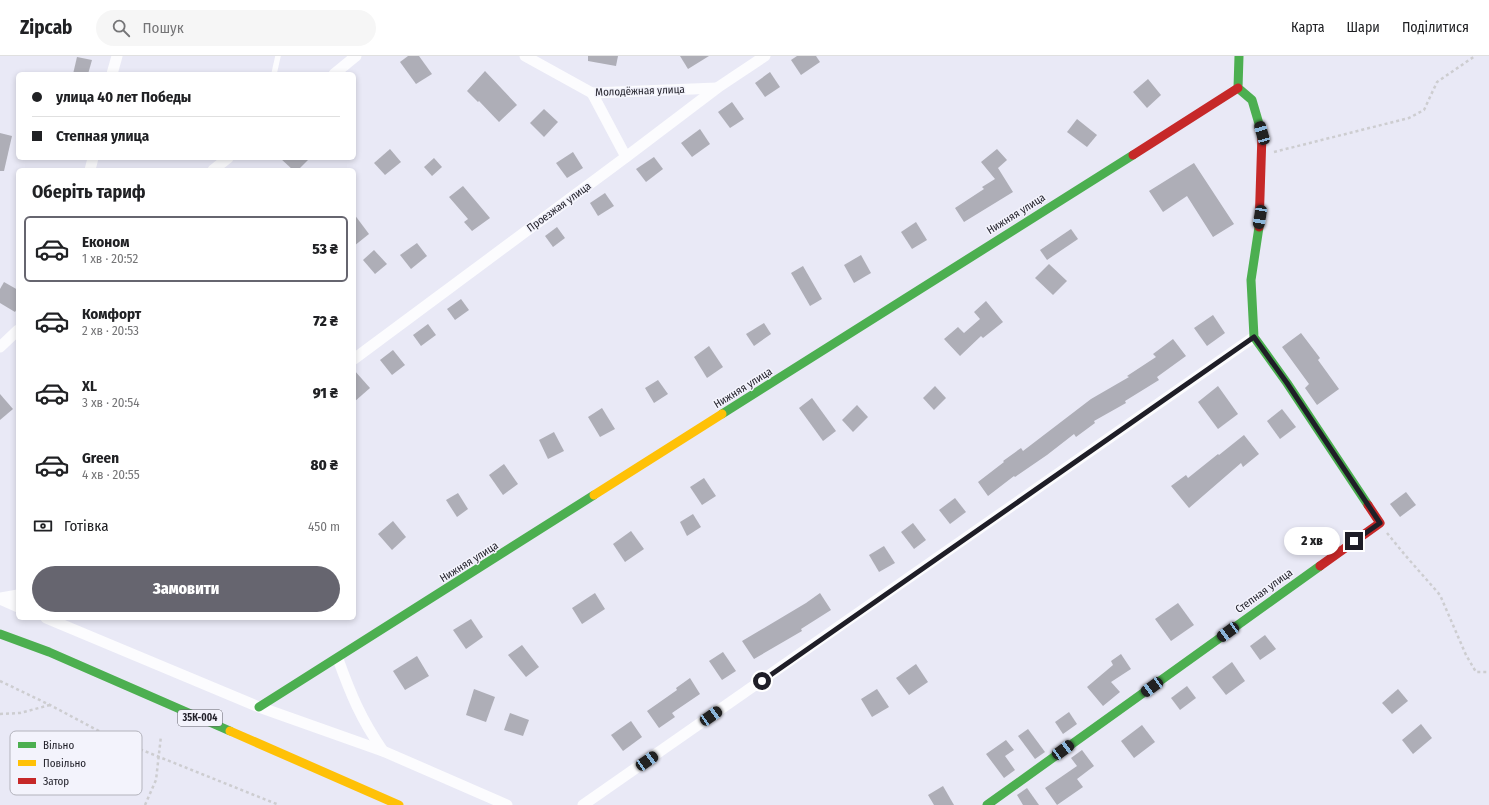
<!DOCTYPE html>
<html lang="uk">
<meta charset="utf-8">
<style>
body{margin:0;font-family:"Fira Sans Condensed",sans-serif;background:#f6f6f6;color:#202124;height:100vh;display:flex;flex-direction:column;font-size:15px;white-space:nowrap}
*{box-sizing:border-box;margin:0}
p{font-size:13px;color:#757577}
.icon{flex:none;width:22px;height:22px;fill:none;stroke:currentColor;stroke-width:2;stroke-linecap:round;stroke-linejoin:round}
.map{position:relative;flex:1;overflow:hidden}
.panel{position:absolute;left:16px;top:112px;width:340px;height:452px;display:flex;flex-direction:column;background:#fff;border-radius:6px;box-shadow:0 2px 6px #0003}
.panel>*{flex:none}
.top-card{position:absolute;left:16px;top:16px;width:340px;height:88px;border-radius:6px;box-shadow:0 2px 6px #0003;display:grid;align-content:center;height:88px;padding:0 16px;background:#fff}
.end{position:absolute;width:18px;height:18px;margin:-9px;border:5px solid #1f1e27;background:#fff;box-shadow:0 0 0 2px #fff}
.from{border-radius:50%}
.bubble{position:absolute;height:28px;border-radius:14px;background:#fff;box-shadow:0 2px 6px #0003;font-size:13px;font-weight:800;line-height:28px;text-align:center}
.car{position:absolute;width:12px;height:24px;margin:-12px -6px;border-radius:5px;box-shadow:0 0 3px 1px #0007;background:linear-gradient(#222 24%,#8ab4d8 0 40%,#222 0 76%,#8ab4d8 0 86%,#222 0)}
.top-card b{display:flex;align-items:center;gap:14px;height:38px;font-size:15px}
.top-card b+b{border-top:1px solid #e0e0e0}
.top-card i{width:10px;height:10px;background:#202124}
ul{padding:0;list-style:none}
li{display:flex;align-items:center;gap:12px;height:66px;margin:0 8px 6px;padding:0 8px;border:2px solid transparent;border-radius:6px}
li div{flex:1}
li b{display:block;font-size:15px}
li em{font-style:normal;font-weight:800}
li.current{border-color:#66656f}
li>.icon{width:36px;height:36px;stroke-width:1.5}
h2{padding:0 16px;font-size:18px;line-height:48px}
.pay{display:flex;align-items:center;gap:10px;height:44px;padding:0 16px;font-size:15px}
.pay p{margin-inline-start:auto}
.action{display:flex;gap:8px;margin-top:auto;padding:8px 16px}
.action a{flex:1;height:46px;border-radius:24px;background:#66656f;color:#fff;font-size:16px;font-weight:800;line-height:46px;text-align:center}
header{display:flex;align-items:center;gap:24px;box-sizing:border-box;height:56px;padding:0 20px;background:#fff;border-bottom:1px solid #e0e0e0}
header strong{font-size:19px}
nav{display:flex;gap:22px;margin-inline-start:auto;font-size:14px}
.search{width:280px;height:36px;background:#f6f6f6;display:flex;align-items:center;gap:10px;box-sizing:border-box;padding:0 14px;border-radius:22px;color:#757577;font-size:15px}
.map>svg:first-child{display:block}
.building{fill:#aeaeb7}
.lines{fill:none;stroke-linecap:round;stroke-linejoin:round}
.path{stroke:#cdcdd0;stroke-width:2.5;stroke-dasharray:3 3;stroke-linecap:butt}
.lane{stroke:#fcfcfe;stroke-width:5.5}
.street{stroke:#fcfcfe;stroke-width:11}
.fast{stroke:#4caf50;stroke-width:9}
.slow{stroke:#ffc107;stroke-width:9}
.jam{stroke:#c62828;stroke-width:9}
.route{stroke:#1f1e27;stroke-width:5}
.labels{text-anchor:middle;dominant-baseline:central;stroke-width:3;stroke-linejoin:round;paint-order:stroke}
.shield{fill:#f3f3fc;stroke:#5f5e67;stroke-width:1}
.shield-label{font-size:10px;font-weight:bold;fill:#1f1e27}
.street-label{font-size:11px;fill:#1f1e27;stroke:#f3f3fc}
.key{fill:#f3f3fc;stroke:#b3b3bc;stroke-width:1}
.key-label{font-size:11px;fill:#1f1e27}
</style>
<header>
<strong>Zipcab</strong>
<div class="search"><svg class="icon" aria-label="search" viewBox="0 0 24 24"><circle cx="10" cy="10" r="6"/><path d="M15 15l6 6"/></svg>Пошук</div>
<nav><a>Карта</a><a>Шари</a><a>Поділитися</a></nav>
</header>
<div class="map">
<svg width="1489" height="749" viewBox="0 0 1489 749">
<rect width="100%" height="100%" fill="#e9e9f6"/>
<g class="building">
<path d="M408 0H419L432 18 416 28 400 6Z"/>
<path d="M588 0H618L616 10 588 5Z"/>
<path d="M680 0H709L688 13Z"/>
<path d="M797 0H816L820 6 801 19 791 4Z"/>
<path d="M77 1 92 4 88 18H73Z"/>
<path d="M485 15 517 49 499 66 479 45 478 46 467 35Z"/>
<path d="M770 16 780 31 765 41 755 27Z"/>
<path d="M1148 23 1161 39 1147 52 1133 36Z"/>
<path d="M732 46 744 63 730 72 718 56Z"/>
<path d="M544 53 558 66 544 81 530 67Z"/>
<path d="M1077 63 1097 79 1087 91 1067 76Z"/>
<path d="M700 73 710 88 692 101 681 87Z"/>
<path d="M0 77 12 80 4 115H0Z"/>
<path d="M390 93 401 106 385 119 374 107Z"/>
<path d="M997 93 1007 104 998 112 1013 136 964 166 955 152 984 133 982 131 995 123 981 106Z"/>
<path d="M573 96 583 112 567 122 556 107Z"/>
<path d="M654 101 663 113 646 126 636 113Z"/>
<path d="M280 102H310L298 114H293Z"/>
<path d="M434 102 442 111 432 120 424 111Z"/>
<path d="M1194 107 1234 168 1213 181 1187 140 1163 156 1149 135Z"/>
<path d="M463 130 490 162 472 175 464 166 468 163 449 141Z"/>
<path d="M605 137 614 150 598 160 590 147Z"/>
<path d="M354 158 369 178 354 190Z"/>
<path d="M916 166 927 184 912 193 901 176Z"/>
<path d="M557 171 565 182 553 191 545 180Z"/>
<path d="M1071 173 1078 183 1047 204 1040 194Z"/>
<path d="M417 187 427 200 411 213 400 199Z"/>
<path d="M374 194 387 208 375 218 363 204Z"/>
<path d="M861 199 871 217 854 227 844 209Z"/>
<path d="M1049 208 1067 225 1053 239 1035 222Z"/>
<path d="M803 210 822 243 810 250 791 217Z"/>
<path d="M4 226 18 234V251L15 256 0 247V233Z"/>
<path d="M461 243 469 254 455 264 447 253Z"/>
<path d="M986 245 1003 266 983 282 981 280 960 300 944 283 958 271 964 277 980 263 974 256Z"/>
<path d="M1213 259 1225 277 1207 290 1194 272Z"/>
<path d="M764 267 771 278 754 290 746 278Z"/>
<path d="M428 268 436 279 421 290 413 279Z"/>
<path d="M1301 277 1320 302 1318 304 1339 333 1317 349 1305 332 1309 328 1282 291Z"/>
<path d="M1173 283 1186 300 1157 321 1159 324 1125 345 1126 347 1094 365 1095 367 1076 381 1074 378 1047 399 1015 421 1014 420 988 440 978 426 1004 406 1003 405 1021 392 1023 395 1091 343 1129 321 1127 320 1156 301 1153 298Z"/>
<path d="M709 290 723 311 707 322 694 301Z"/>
<path d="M393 294 405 309 392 319 380 304Z"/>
<path d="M354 314 370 332 354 346Z"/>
<path d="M658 324 668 338 654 347 645 332Z"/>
<path d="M935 330 946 342 934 354 923 342Z"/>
<path d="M1218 330 1238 358 1218 373 1198 346Z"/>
<path d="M0 338 13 353 0 364Z"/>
<path d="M812 342 836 375 823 385 799 352Z"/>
<path d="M857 349 868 361 853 376 842 364Z"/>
<path d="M602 352 615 373 600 381 588 361Z"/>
<path d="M1282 353 1296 371 1280 383 1267 365Z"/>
<path d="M554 376 564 395 548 403 539 384Z"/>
<path d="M1244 379 1259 398 1243 411 1241 407 1189 452 1171 430 1186 419 1188 422 1218 398 1219 399Z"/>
<path d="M504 408 518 428 503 439 489 419Z"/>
<path d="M704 422 716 440 702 449 690 431Z"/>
<path d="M1406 436 1416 449 1400 461 1390 448Z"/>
<path d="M458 437 468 453 457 461 446 444Z"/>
<path d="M955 442 966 456 950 468 939 454Z"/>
<path d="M693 458 701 471 687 480 680 466Z"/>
<path d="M393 465 406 481 392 494 378 478Z"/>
<path d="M913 467 926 484 914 493 901 476Z"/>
<path d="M631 475 644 493 625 506 613 488Z"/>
<path d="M884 490 895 507 879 516 869 499Z"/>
<path d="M595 537 605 553 582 568 572 552Z"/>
<path d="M820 537 831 554 801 573 802 575 754 603 742 585 806 547Z"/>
<path d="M1178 547 1194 569 1171 585 1155 563Z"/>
<path d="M471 563 483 581 466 593 453 574Z"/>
<path d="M1265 579 1276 593 1260 604 1250 590Z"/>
<path d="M522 589 539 611 526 621 508 599Z"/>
<path d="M723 596 736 615 722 624 709 605Z"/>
<path d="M1121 598 1131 613 1111 626 1120 636 1103 650 1087 631 1113 609 1111 605Z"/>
<path d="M417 600 429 620 405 634 393 615Z"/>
<path d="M1232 606 1245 625 1226 639 1212 621Z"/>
<path d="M916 608 928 626 909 639 896 622Z"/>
<path d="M690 622 700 638 672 657 675 661 659 672 647 655 677 634 676 632Z"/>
<path d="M1187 630 1196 642 1180 654 1171 642Z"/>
<path d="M474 633 495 641 486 666 466 659Z"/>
<path d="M877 633 889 651 872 661 861 643Z"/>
<path d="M1398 633 1408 645 1392 658 1382 647Z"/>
<path d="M1069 656 1077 668 1063 678 1055 666Z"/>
<path d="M510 657 529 664 523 680 504 674Z"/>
<path d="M631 665 642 681 623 695 611 679Z"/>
<path d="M1421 668 1432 682 1413 698 1402 684Z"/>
<path d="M1142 669 1155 686 1134 702 1121 685Z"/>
<path d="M1028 673 1045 696 1035 703 1018 680Z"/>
<path d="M1006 684 1014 694 1005 700 1015 714 1004 722 986 698Z"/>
<path d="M1082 694 1094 710 1077 723 1083 731 1057 749 1045 732 1077 710 1071 702Z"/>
<path d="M943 730 954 749H934L928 739Z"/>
<path d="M1027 732 1039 749H1023L1017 739Z"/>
</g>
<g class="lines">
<g class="path">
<path d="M1274 96 1409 62 1424 54 1437 26 1475 0"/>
<path d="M1387 477 1405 499 1440 539 1466 599 1476 616H1489"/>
<path d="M0 625 50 649 112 682 279 749"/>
<path d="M0 658 20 657 50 649"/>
<path d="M145 749 156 724 161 680"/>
</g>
<path class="lane" d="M274 18 278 0"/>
<g class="street">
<path d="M525 0 592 37 717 32"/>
<path d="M112 18 117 0"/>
<path d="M334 18 356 0"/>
<path d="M592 37 626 101"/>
<path d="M90 114 93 102"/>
<path d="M213 114 228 102"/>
<path d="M0 291 18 274"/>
<path d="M354 303 626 101 717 32 765 0"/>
<path d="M0 542 18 539"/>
<path d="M0 543 18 551"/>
<path d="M46 562 259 651 383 695 507 749"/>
<path d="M338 603C351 639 361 663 383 695"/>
<path d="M583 749 1254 281"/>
</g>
<g class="fast">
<path d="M1239 0 1238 32 1252 44 1262 78"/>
<path d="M1259 171 1251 224 1254 281 1287 327 1368 449"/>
<path d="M722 358 1133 99"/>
<path d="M0 578 49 596 230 675"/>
<path d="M259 651 594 439"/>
<path d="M987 749 1320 510"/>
</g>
<g class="slow">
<path d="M594 439 722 358"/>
<path d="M230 675 399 749"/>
</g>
<g class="jam">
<path d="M1133 99 1238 32"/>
<path d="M1259 171 1262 78"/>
<path d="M1320 510 1380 467 1368 449"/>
</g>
</g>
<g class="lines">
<path class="route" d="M762 625 1254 281 1287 327 1380 467 1354 485"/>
</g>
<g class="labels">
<rect class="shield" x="178" y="654" width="44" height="16" rx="3"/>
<g class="shield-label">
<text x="200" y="662">35К-004</text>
</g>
<g class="street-label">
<text transform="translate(640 35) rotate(-2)">Молодёжная улица</text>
<text transform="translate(559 151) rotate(-36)">Проезжая улица</text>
<text transform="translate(1016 158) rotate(-32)">Нижняя улица</text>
<text transform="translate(743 332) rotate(-32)">Нижняя улица</text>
<text transform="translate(469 506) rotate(-32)">Нижняя улица</text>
<text transform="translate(1264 535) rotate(-36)">Степная улица</text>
</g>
</g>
<rect x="10" y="675" width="132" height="64" rx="6" class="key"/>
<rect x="18" y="686" width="18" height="6" fill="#4caf50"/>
<rect x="18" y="704" width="18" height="6" fill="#ffc107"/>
<rect x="18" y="722" width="18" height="6" fill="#c62828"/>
<g class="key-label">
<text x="43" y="693">Вільно</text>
<text x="43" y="711">Повільно</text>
<text x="43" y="729">Затор</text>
</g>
</svg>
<i class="end from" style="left:762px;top:625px"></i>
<i class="end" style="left:1354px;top:485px"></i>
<div class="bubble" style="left:1284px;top:471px;width:56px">2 хв</div>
<i class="car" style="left:1262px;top:77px;rotate:344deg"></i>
<i class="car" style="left:1260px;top:161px;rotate:189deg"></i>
<i class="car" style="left:1228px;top:576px;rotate:234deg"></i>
<i class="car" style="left:1152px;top:631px;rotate:234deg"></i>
<i class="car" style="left:711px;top:660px;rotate:55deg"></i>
<i class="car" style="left:1063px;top:694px;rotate:54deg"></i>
<i class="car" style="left:647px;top:705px;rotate:55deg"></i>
<div class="top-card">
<b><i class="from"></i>улица 40 лет Победы</b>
<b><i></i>Степная улица</b>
</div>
<section class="panel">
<h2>Оберіть тариф</h2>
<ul>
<li class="current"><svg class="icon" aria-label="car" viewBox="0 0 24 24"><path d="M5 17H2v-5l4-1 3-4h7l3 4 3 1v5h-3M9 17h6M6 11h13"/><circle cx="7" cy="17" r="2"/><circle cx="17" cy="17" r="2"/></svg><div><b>Економ</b><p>1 хв · 20:52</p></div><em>53 ₴</em></li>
<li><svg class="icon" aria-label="car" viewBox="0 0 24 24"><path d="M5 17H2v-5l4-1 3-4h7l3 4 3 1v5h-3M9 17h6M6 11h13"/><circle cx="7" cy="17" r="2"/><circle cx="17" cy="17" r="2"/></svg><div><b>Комфорт</b><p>2 хв · 20:53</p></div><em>72 ₴</em></li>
<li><svg class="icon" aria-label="car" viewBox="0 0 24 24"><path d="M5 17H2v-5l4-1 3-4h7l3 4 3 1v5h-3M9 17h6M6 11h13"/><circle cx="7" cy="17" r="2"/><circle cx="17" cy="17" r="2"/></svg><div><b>XL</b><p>3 хв · 20:54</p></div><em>91 ₴</em></li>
<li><svg class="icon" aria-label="car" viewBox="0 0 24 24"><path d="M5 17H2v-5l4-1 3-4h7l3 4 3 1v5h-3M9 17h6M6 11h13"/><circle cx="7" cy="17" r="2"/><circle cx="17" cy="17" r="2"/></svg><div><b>Green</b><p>4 хв · 20:55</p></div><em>80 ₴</em></li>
</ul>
<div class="pay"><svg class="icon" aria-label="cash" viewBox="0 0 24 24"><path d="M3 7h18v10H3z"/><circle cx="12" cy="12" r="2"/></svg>Готівка<p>450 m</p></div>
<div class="action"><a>Замовити</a></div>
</section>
</div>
